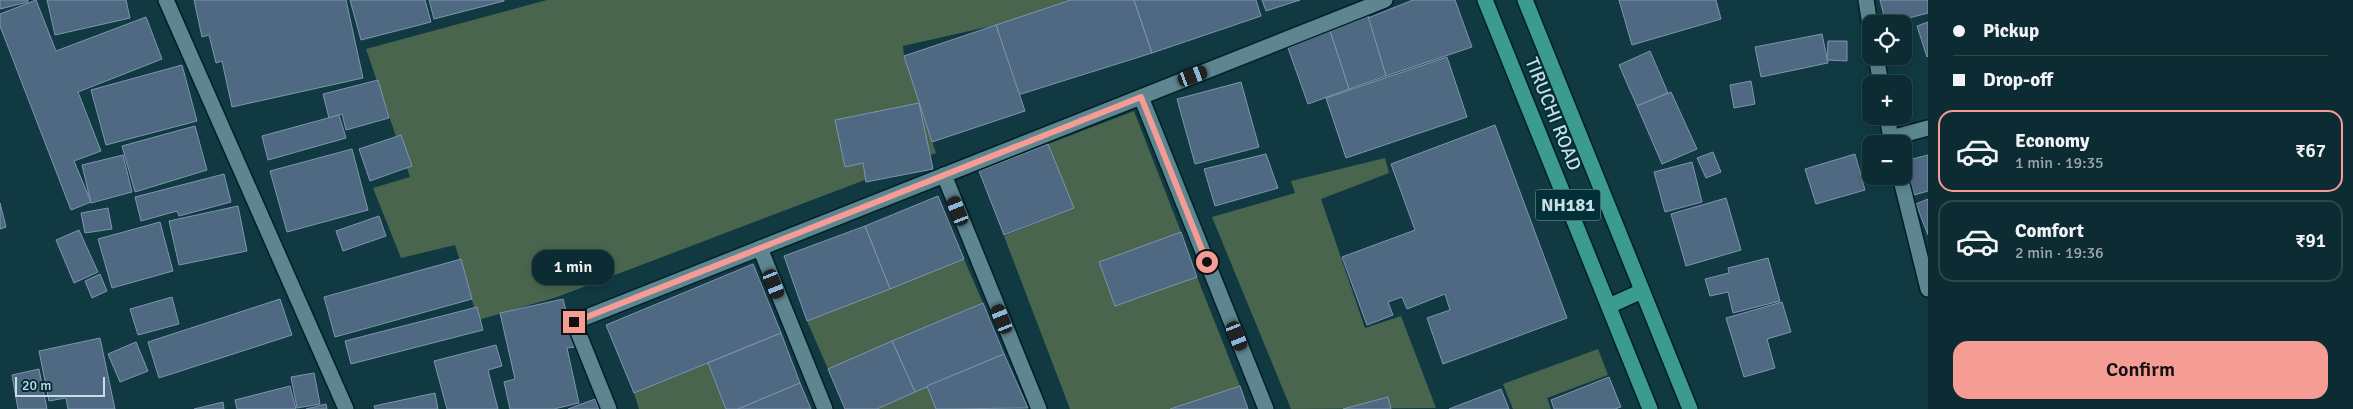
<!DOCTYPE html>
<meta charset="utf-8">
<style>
body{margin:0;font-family:Signika,sans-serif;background:#15333a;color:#f1f3f6;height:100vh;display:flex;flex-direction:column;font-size:19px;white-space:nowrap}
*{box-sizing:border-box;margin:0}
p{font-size:16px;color:#9aa7ac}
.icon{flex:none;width:28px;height:28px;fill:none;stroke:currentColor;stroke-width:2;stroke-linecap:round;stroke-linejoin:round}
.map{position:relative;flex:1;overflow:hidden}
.side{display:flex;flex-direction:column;background:#0c2b32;width:425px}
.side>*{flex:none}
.hud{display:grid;align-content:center;height:110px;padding:0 25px;background:#0c2b32}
.controls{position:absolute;left:1862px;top:15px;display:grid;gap:10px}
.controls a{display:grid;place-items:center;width:50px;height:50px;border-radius:10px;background:#0c2b32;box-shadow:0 2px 8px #0003,0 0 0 1px #2c474d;font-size:25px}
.scale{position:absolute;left:15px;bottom:12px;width:90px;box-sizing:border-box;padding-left:5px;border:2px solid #c9dee4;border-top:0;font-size:14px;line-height:18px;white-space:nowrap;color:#c9dee4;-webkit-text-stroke:4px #032f38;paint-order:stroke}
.end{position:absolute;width:22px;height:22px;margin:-11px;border:6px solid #f59c95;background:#111;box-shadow:0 0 0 2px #111}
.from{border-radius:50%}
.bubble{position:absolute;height:35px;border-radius:15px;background:#0c2b32;box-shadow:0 2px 8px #0003,0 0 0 1px #2c474d;font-size:16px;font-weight:600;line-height:35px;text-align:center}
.car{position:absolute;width:15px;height:30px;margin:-15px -8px;border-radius:6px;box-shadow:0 0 4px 1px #0007;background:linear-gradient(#222 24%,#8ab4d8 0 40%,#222 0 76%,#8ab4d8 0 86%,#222 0)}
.hud b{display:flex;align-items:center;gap:18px;height:48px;font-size:19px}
.hud b+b{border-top:1px solid #2c474d}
.hud i{width:12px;height:12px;background:#f1f3f6}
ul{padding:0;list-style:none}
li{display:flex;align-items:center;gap:15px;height:82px;margin:0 10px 8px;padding:0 15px;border:2px solid #2c474d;border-radius:15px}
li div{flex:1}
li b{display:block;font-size:19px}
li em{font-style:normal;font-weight:600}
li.selected{border-color:#f59c95}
li>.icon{width:45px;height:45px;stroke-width:1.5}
.primary-button{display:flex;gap:10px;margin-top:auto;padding:10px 25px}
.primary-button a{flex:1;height:58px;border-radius:15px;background:#f59c95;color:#111;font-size:20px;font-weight:600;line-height:58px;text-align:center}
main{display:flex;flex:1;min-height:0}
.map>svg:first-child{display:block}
.green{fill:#4a654d}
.building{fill:#506982;stroke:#7d96af}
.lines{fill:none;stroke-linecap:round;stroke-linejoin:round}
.minor-casing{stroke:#011f26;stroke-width:18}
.highway-casing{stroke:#011f26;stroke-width:18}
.minor{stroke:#5d8690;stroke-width:15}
.highway{stroke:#3b9c8d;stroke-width:15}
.route{stroke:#f59c95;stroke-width:6}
.labels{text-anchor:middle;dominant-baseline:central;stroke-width:4;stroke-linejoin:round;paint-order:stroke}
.shield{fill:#032f38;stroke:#8eaab0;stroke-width:1}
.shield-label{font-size:18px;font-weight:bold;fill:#c9dee4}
.street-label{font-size:19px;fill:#c9dee4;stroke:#032f38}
</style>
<main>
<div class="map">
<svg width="1928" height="409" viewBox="0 0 1928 409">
<rect width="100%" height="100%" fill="#103942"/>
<g class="green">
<path d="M547 0H1071L996 25 903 46 904 56 936 153 557 297 478 320 455 245 401 258 373 188 410 177 366 49Z"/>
<path d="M1134 111 1181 232 1099 262 1115 306 1197 277 1240 386 1170 409H1070L1004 236 1074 208 1048 144Z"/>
<path d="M1385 158 1389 173 1321 199 1365 328 1401 316 1436 408 1291 409 1212 217 1295 193 1291 181Z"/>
<path d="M964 259 983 303 828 369 807 321Z"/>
<path d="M1598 349 1608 375 1547 398 1551 409H1513L1503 384Z"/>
<path d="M708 363 726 409H639L634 393Z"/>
<path d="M927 386 936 409H877Z"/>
</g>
<g class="building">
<path d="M0 0H28V2L0 9Z"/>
<path d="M36 0 56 51 146 17 162 59 78 92 101 151 74 161 91 202 71 210 0 26V14Z"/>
<path d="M47 0H126L130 18 55 35Z"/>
<path d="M194 0H346L363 78 232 107 222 61 216 63 209 35 202 37Z"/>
<path d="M350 0H425L431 22 361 40Z"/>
<path d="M429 0H504V1L434 19Z"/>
<path d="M1071 0H1134L1152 53 1018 95 996 25Z"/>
<path d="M1134 0H1256L1261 16 1152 53Z"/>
<path d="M1262 0H1300L1266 11Z"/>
<path d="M1413 0H1455L1472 47 1386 76 1368 18Z"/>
<path d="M1619 0H1716L1721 19 1632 45Z"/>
<path d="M1880 0H1928V13L1886 24Z"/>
<path d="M1368 16 1386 76 1349 89 1330 31Z"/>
<path d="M1928 22V56L1927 57 1917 26Z"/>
<path d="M996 25 1025 111 932 142 904 56Z"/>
<path d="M1330 31 1349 89 1308 104 1288 48Z"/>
<path d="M1822 34 1828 63 1761 77 1755 47Z"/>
<path d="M1828 41H1847V61L1827 60Z"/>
<path d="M1650 51 1668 93 1637 106 1619 65Z"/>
<path d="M1447 57 1467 117 1346 158 1326 98Z"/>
<path d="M182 65 197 121 106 145 91 90Z"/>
<path d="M378 80 389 118 346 130 342 114 329 118 323 94Z"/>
<path d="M1751 81 1755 104 1734 108 1730 85Z"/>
<path d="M1241 82 1259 147 1195 164 1177 99Z"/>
<path d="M1671 92 1697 149 1662 164 1637 106Z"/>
<path d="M919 103 933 169 866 182 863 163 845 167 835 120Z"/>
<path d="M339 115 346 138 268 160 262 136Z"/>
<path d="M1495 125 1567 318 1443 364 1427 318 1450 310 1445 294 1407 309 1402 297 1388 302 1393 315 1367 325 1342 257 1415 230 1391 164Z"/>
<path d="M195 126 207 170 135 192 122 146Z"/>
<path d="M401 135 412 166 370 181 359 149Z"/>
<path d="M1048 144 1074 208 1004 235 979 171Z"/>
<path d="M352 149 368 210 287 232 270 171Z"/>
<path d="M1713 152 1721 172 1706 178 1697 158Z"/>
<path d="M1266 154 1278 188 1215 206 1204 169Z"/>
<path d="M1855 154 1865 190 1816 204 1805 169Z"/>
<path d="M123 155 132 192 91 203 82 165Z"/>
<path d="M1928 155V191L1914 195 1905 161Z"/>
<path d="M1692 162 1702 202 1665 212 1654 172Z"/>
<path d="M224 174 231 202 179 216 177 211 141 221 135 197Z"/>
<path d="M938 196 964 259 890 289 865 226Z"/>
<path d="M1726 198 1741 250 1686 266 1671 214Z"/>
<path d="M1928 199V235L1916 204Z"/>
<path d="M0 203 6 227 0 229Z"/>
<path d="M238 206 247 251 179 265 169 221Z"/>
<path d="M108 208 112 229 85 233 81 213Z"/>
<path d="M379 216 386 236 343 251 336 231Z"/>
<path d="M160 222 173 271 112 288 98 239Z"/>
<path d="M865 226 890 289 807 321 784 256Z"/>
<path d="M79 230 98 272 74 283 56 240Z"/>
<path d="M1181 232 1197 277 1115 306 1099 262Z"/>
<path d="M1768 258 1780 301 1733 313 1728 292 1710 296 1705 279 1729 273 1728 268Z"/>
<path d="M461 259 472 299 335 337 324 297Z"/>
<path d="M753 264 781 333 634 393 606 325Z"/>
<path d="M100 274 107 291 92 298 85 281Z"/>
<path d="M172 297 179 324 138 335 130 309Z"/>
<path d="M280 299 292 335 159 378 148 342Z"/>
<path d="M563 299 575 347 567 348 579 403 554 409H510L504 382 515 379 500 313Z"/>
<path d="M1782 302 1791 332 1767 339 1775 368 1744 377 1726 318Z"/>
<path d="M983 303 1004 354 915 392 892 341Z"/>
<path d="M477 307 483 330 351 364 345 341Z"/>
<path d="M781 333 800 383 738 409H726L708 363Z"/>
<path d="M100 338 115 409H68L66 398 49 401 39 351Z"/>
<path d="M892 341 915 392 877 409H845L828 369Z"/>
<path d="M136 342 148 371 120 382 108 354Z"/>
<path d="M496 345 502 366 488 370 498 409H447L434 361Z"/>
<path d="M1004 354 1028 408 936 409 927 386Z"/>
<path d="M39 369 47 409H18L12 375Z"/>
<path d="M314 373 320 404 297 408 291 377Z"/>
<path d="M1609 377 1621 407 1615 409H1554L1551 400Z"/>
<path d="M800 383 811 409H738Z"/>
<path d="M290 386 296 409H237L235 400Z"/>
<path d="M1240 386 1248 409H1170Z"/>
<path d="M1501 389 1509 409H1449Z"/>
<path d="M435 393 438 409H375L374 406Z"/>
<path d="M1388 397 1391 409H1343Z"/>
<path d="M595 399 599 409H568Z"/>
<path d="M223 402 224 409H194Z"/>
<path d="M326 404 327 409H306Z"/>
</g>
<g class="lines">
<defs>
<g id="minor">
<path d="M166 0 346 409"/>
<path d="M1866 0 1871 31"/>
<path d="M1876 56 1881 84"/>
<path d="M1141 97 1266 409"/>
<path d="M1887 116 1892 144"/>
<path d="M1891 138 1928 128"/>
<path d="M944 175 1039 409"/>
<path d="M1900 176 1928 289"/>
<path d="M760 248 825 409"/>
<path d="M609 409 574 322 1385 0"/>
</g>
<g id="highway">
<path d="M1485 0 1650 409"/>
<path d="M1525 0 1690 409"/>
<path d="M1609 306 1642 291"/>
</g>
</defs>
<use href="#minor" class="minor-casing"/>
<use href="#highway" class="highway-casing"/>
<use href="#minor" class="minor"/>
<use href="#highway" class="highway"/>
</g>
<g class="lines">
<path class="route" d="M574 322 1141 97 1207 262"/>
</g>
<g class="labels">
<rect class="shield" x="1535.5" y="189.5" width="65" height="31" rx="4"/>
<g class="shield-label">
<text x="1568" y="205">NH181</text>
</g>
<g class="street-label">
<text transform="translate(1553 114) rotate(68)">TIRUCHI ROAD</text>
</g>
</g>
</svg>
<div class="controls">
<a><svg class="icon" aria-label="locate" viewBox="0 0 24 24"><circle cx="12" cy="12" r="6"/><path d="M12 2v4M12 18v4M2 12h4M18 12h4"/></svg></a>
<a>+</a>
<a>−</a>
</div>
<div class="scale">20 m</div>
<i class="end from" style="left:1207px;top:262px"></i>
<i class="end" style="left:574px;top:322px"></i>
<div class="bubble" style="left:532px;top:250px;width:82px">1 min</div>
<i class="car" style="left:1193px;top:76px;rotate:69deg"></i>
<i class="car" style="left:958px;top:211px;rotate:338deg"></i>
<i class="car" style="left:774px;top:284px;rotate:158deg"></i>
<i class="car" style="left:1002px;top:319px;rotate:338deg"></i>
<i class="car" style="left:1237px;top:336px;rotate:158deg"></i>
</div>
<section class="side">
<div class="hud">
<b><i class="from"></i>Pickup</b>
<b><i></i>Drop-off</b>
</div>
<ul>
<li class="selected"><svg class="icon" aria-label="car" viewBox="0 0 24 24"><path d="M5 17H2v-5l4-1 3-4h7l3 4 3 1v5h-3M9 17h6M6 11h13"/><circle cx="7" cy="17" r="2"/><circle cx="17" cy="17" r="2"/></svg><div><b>Economy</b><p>1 min · 19:35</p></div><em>₹67</em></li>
<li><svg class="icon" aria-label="car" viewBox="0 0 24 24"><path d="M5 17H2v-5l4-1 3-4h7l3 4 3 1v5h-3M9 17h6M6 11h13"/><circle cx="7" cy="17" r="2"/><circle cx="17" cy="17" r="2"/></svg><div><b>Comfort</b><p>2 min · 19:36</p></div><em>₹91</em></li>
</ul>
<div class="primary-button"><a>Confirm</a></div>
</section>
</main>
